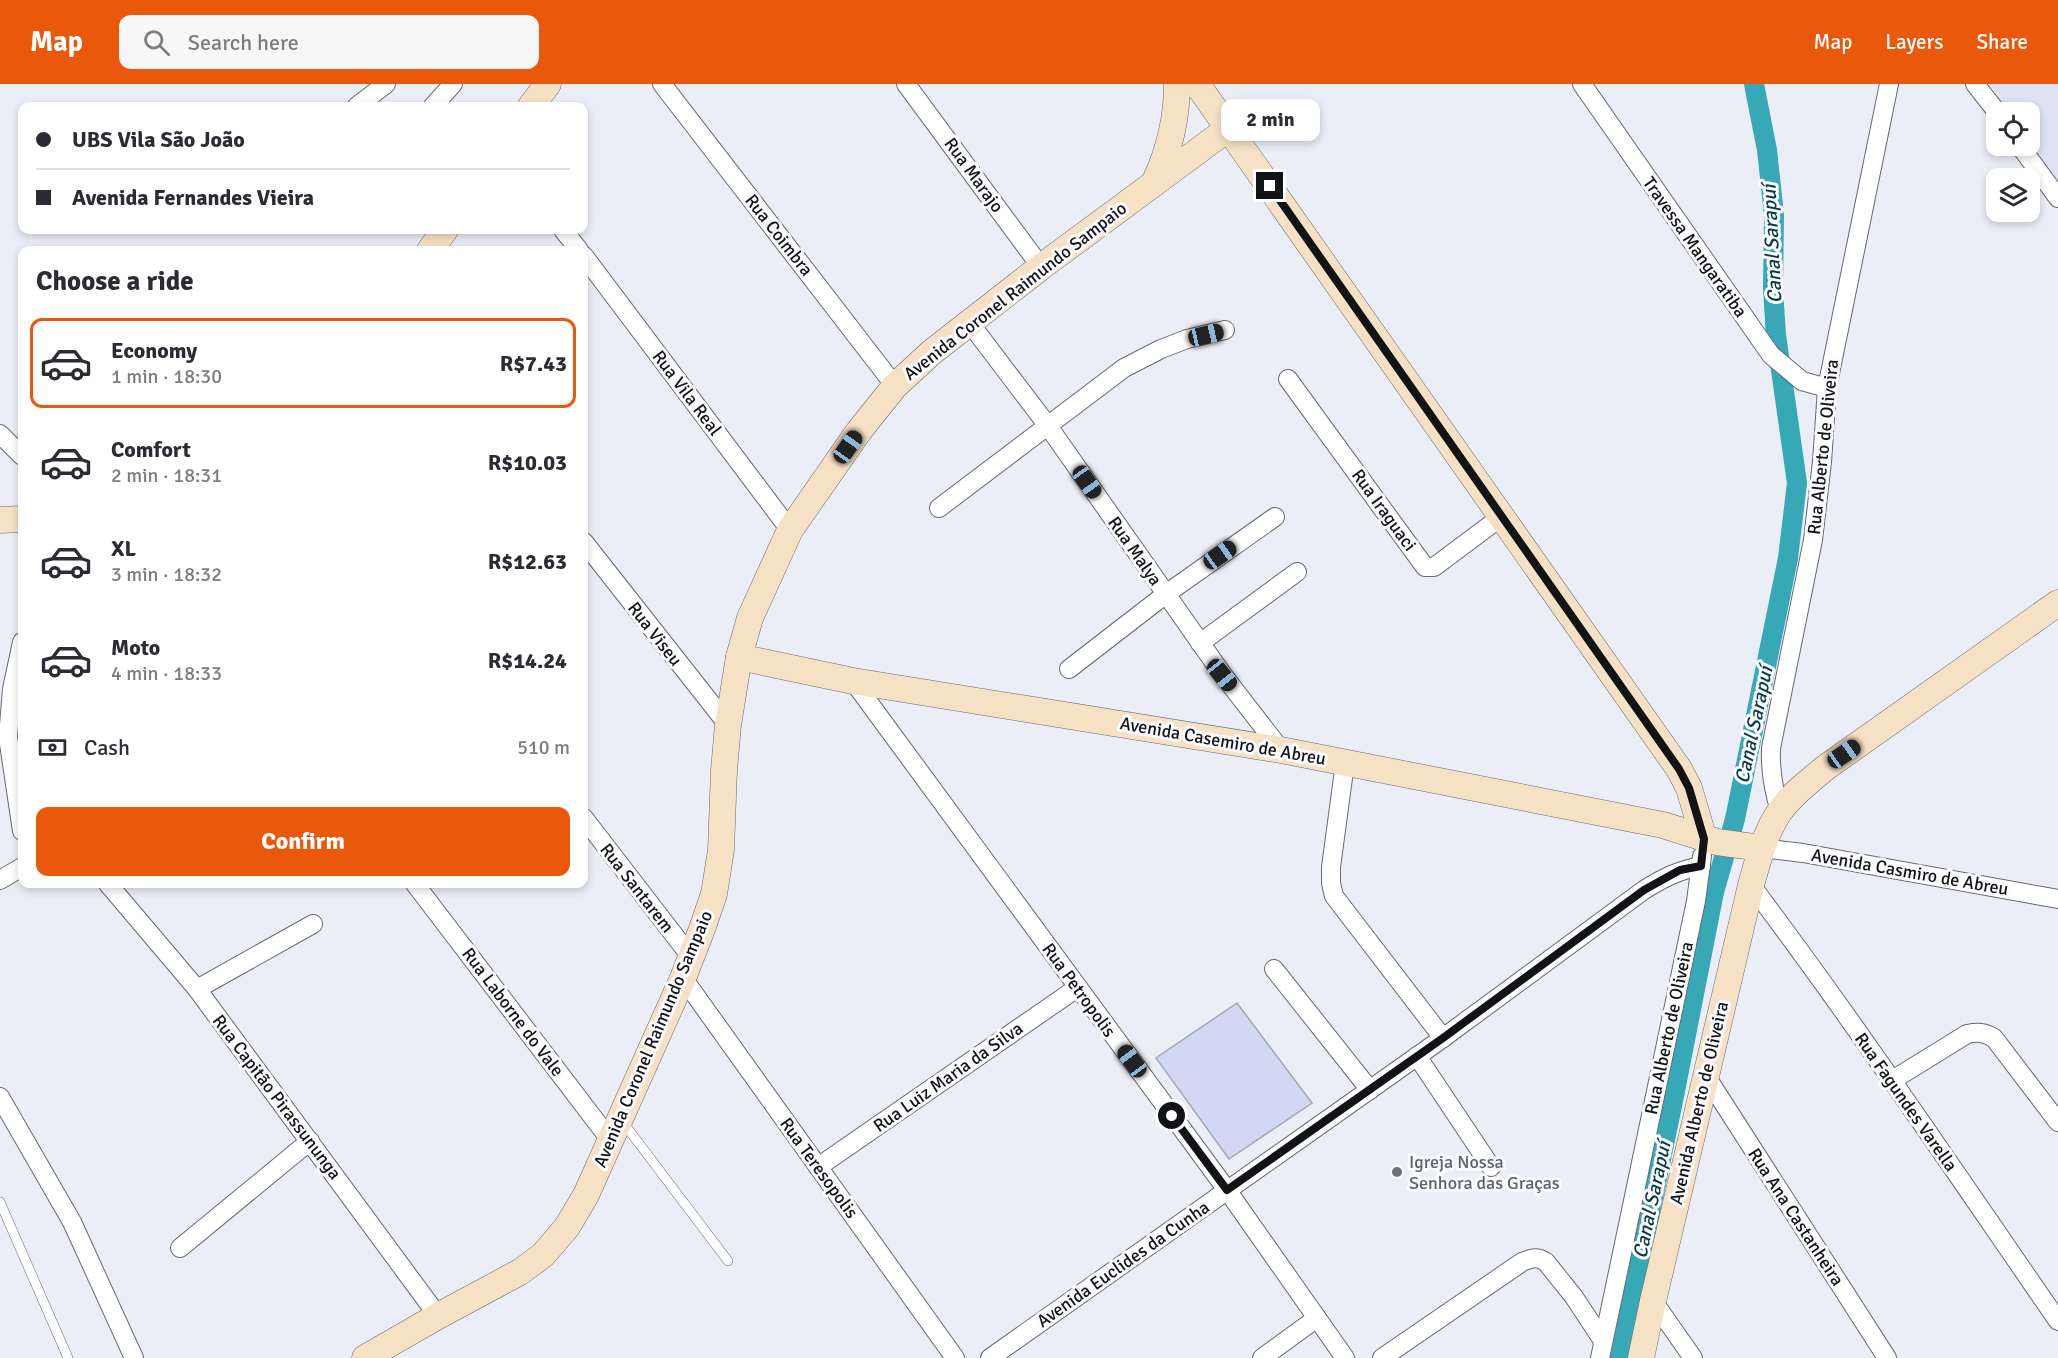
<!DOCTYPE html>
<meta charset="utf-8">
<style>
body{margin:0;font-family:Signika,sans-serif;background:#f7f7f7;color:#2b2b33;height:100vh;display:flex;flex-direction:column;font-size:22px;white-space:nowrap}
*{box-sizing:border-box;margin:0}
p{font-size:20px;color:#7c7c81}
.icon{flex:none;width:33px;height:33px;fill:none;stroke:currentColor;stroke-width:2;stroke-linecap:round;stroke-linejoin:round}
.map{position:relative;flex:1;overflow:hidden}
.drawer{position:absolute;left:18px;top:162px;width:570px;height:642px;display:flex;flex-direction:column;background:#fff;border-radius:12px;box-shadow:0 3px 9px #0003}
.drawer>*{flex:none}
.banner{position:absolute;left:18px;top:18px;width:570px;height:132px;border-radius:12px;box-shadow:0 3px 9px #0003;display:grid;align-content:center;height:132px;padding:0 18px;background:#fff}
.buttons{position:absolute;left:1986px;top:18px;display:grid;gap:12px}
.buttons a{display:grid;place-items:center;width:54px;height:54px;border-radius:12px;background:#fff;box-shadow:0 3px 9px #0003;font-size:30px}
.end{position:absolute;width:27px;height:27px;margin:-14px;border:8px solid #121316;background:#fff;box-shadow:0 0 0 3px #fff}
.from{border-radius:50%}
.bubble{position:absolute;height:42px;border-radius:12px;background:#fff;box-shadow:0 3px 9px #0003;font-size:20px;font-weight:800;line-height:42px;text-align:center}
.car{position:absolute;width:18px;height:36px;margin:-18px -9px;border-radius:8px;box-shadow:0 0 4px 2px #0007;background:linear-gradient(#222 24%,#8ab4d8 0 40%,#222 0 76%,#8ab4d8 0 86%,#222 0)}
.banner b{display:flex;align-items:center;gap:21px;height:57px;font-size:22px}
.banner b+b{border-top:2px solid #e1e1e2}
.banner i{width:15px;height:15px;background:#2b2b33}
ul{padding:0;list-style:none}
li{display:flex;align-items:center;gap:18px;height:90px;margin:0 12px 9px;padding:0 6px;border:3px solid transparent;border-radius:12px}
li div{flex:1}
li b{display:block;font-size:22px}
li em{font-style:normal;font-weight:800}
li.on{border-color:#ea580c}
li>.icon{width:54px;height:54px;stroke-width:1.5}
h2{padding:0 18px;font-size:27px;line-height:72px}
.pay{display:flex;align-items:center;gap:15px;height:66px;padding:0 18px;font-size:22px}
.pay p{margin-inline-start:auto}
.action{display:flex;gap:12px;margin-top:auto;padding:12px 18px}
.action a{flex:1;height:69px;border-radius:12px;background:#ea580c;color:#fff;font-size:24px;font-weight:800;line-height:69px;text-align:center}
header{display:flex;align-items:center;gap:36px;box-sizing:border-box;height:84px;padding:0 30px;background:#ea580c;color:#fff}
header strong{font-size:28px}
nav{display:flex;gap:33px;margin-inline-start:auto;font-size:21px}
.search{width:420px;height:54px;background:#f7f7f7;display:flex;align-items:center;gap:15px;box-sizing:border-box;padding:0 21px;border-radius:12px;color:#7c7c81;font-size:22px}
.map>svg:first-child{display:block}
.built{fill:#dfe2f3}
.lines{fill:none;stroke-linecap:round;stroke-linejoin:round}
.canal{stroke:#37a8b5;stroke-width:20}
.building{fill:#d2d7f4;stroke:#a5a7b0;stroke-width:1.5}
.lane-casing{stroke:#676971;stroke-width:10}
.street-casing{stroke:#676971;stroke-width:20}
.secondary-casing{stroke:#676971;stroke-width:27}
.lane{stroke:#fff;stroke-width:9}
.street{stroke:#fff;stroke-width:18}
.secondary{stroke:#f6e1c4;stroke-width:26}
.route{stroke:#121316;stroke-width:8}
.worship-dot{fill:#6b7280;stroke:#fbfbfd;stroke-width:2}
.labels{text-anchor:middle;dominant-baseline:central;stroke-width:6;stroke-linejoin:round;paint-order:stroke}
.street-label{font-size:18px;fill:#121316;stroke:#fbfbfd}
.worship-label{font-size:18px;fill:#5b616d;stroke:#fbfbfd;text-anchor:start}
.water-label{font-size:20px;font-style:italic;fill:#0a3d43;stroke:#fbfbfd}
</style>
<header>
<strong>Map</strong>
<div class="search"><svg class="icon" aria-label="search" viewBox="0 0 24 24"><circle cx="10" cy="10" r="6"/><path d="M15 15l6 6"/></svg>Search here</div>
<nav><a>Map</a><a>Layers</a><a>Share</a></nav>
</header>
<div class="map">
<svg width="2058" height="1274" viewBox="0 0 2058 1274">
<rect width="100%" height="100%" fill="#eceef7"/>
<path class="built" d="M1989 0H2058V99L2030 58V28H2009Z"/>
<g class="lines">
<path class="canal" d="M1620 1274 1674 1012 1714 808 1735 735 1788 474 1797 399 1776 251 1773 205 1774 131 1767 66 1754 0"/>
</g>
<path class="building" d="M1237 919 1312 1019 1229 1075 1156 974Z"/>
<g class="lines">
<defs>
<g id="lane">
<path d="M622 1037 728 1177"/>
<path d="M0 1118 68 1274"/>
</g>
<g id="street">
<path d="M662 0 895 302"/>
<path d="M906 0 1041 183"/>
<path d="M1582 0 1771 271 1802 297 1827 304"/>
<path d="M1975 0 1997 28"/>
<path d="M357 22 386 0"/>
<path d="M433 22 453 0"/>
<path d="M2020 62 2058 114"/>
<path d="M563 146 579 166"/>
<path d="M584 172 790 446"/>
<path d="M969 238 1048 342 1223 591 1281 666"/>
<path d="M1288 295 1425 483H1434L1501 433"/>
<path d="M0 350 22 372"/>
<path d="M939 424 1124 284 1161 265 1187 255 1225 246"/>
<path d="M584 458 728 641"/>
<path d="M22 558 12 605 8 653 22 747"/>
<path d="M1200 559 1297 488"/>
<path d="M1069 585 1166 510 1275 433"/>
<path d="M853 597 1227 1106 1345 1274"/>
<path d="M1345 679 1331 783V799L1334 812 1443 954"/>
<path d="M1780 727C1773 705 1770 687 1771 664L1813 456 1822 378 1827 304 1889 0"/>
<path d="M584 734 691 873"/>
<path d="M1761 764 1803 769 2058 815"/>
<path d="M0 796 22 783"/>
<path d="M108 800 197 905 438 1232"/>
<path d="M415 800 611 1057"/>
<path d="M1751 801C1858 943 1957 1091 2058 1237"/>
<path d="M1274 885 1370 1006"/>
<path d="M683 894 955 1274"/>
<path d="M197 905 313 840"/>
<path d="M1417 972 1491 1083"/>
<path d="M1706 992 1887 1274"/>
<path d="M1891 997 1967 950C1978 948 1984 948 1994 954L2058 1038"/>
<path d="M0 1013 72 1138 134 1274"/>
<path d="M818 1083 1077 904"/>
<path d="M180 1164 310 1057"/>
<path d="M1653 1217 1693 1274"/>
<path d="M990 1274 1443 954 1644 806C1663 794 1679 786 1701 782"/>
<path d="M1262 1274 1317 1234"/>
<path d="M1382 1274 1522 1178C1532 1174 1537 1172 1546 1178L1574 1213 1603 1257"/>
<path d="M1600 1274 1696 817 1702 772"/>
</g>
<g id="secondary">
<path d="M1197 0 1679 685 1689 704 1704 755"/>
<path d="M531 22 548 0"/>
<path d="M1155 97C1170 65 1177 35 1177 0"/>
<path d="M430 166 445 146"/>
<path d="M0 436 22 435"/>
<path d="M739 573 853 597 1281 666 1663 741 1717 758 1761 764"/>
<path d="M365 1274 438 1232 520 1188 543 1171 567 1143 586 1111 683 894 702 845 714 810 721 766 724 686 728 641 739 573 750 534 790 446 859 347 895 302 932 268 1041 183 1229 44"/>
<path d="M1641 1274 1653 1217 1751 801C1758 776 1765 749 1780 727 1792 710 1810 697 1825 684L2058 519"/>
</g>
</defs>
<use href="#lane" class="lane-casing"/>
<use href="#street" class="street-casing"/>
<use href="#secondary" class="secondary-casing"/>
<use href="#lane" class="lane"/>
<use href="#street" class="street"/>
<use href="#secondary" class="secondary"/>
</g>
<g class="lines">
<path class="route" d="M1172 1032 1227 1106 1443 954 1644 806 1680 786 1701 782 1704 755 1689 704 1679 685 1270 102"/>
</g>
<circle class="worship-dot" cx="1397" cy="1088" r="6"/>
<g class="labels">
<g class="street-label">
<text transform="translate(974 91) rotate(54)">Rua Marajo</text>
<text transform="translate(779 151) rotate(52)">Rua Coimbra</text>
<text transform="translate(1695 163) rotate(55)">Travessa Mangaratiba</text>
<text transform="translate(1015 207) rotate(-38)">Avenida Coronel Raimundo Sampaio</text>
<text transform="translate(687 309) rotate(53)">Rua Vila Real</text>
<text transform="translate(1823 363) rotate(-84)">Rua Alberto de Oliveira</text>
<text transform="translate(1384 426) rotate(54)">Rua Iraguaci</text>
<text transform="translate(1135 467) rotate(55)">Rua Malya</text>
<text transform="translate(655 550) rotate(52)">Rua Viseu</text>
<text transform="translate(1223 657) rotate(10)">Avenida Casemiro de Abreu</text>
<text transform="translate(1910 788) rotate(10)">Avenida Casmiro de Abreu</text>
<text transform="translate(637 804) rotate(52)">Rua Santarem</text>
<text transform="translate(1079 906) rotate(54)">Rua Petropolis</text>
<text transform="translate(513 928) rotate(53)">Rua Laborne do Vale</text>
<text transform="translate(1669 944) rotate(-78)">Rua Alberto de Oliveira</text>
<text transform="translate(653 955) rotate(-67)">Avenida Coronel Raimundo Sampaio</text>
<text transform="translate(948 993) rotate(-35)">Rua Luiz Maria da Silva</text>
<text transform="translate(277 1013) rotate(53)">Rua Capitão Pirassununga</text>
<text transform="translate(1906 1018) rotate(55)">Rua Fagundes Varella</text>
<text transform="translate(1699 1019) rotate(-77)">Avenida Alberto de Oliveira</text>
<text transform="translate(819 1084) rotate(54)">Rua Teresopolis</text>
<text transform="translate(1796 1133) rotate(57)">Rua Ana Castanheira</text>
<text transform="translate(1123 1180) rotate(-35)">Avenida Euclides da Cunha</text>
</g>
<g class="worship-label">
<text x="1409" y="1078">Igreja Nossa<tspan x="1409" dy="21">Senhora das Graças</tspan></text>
</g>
<g class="water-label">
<text transform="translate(1772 160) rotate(-93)">Canal Sarapuí</text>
<text transform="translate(1754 641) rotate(-78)">Canal Sarapuí</text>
<text transform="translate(1652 1116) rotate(-78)">Canal Sarapuí</text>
</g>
</g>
</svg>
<div class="buttons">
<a><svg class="icon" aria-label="locate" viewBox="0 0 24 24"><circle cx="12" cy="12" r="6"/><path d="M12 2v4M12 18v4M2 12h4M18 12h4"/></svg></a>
<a><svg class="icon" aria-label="layers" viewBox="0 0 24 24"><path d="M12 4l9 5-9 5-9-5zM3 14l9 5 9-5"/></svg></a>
</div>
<i class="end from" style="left:1172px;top:1032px"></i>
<i class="end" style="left:1270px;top:102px"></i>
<div class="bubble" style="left:1221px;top:15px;width:99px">2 min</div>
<i class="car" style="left:1206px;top:251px;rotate:77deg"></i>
<i class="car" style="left:848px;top:363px;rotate:35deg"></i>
<i class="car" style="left:1087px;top:398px;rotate:145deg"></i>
<i class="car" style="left:1220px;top:471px;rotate:55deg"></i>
<i class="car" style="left:1222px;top:591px;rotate:141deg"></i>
<i class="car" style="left:1844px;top:670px;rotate:55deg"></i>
<i class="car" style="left:1132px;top:977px;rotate:323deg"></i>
<div class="banner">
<b><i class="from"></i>UBS Vila São João</b>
<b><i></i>Avenida Fernandes Vieira</b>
</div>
<section class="drawer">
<h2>Choose a ride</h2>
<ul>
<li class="on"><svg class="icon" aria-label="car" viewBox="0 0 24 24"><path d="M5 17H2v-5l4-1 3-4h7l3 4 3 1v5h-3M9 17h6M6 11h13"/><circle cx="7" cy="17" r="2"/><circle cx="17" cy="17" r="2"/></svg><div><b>Economy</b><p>1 min · 18:30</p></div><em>R$7.43</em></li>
<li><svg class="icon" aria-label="car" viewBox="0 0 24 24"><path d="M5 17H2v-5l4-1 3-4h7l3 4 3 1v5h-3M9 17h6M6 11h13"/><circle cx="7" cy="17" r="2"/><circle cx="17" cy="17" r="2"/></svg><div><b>Comfort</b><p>2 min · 18:31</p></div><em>R$10.03</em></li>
<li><svg class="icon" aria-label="car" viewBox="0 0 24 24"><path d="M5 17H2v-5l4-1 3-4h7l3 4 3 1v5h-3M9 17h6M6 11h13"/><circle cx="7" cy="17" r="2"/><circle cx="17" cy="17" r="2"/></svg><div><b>XL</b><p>3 min · 18:32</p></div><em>R$12.63</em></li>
<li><svg class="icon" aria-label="car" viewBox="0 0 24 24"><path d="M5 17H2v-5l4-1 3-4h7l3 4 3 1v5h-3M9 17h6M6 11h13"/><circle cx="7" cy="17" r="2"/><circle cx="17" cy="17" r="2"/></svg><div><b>Moto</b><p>4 min · 18:33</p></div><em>R$14.24</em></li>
</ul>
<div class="pay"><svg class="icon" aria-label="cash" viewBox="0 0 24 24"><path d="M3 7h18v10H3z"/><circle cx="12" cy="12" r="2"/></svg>Cash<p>510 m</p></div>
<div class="action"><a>Confirm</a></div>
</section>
</div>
